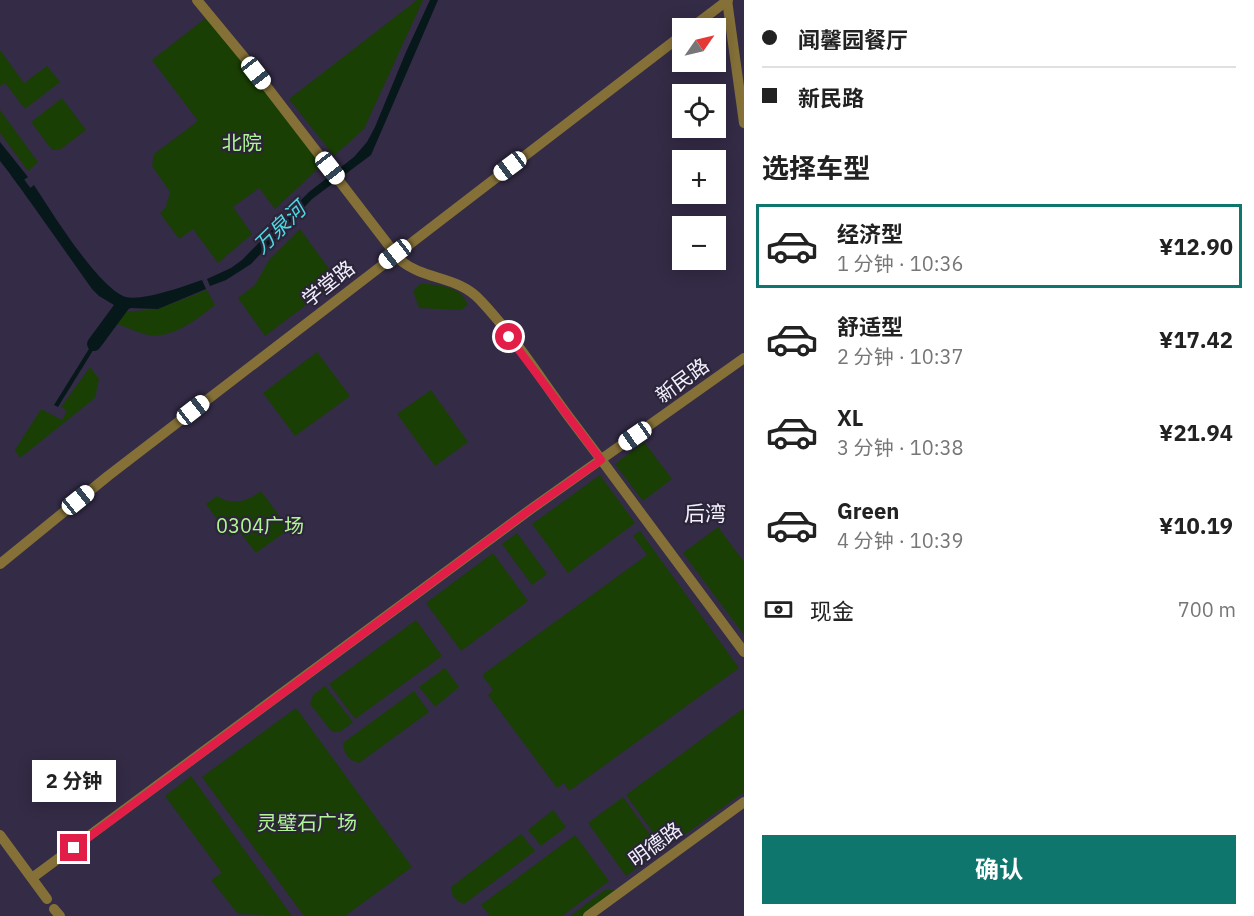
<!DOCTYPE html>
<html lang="zh">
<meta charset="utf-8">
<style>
body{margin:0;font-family:"IBM Plex Sans","Noto Sans SC",sans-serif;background:#f2f2f2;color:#222;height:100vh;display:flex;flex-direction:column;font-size:22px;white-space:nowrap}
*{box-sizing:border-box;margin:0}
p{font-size:20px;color:#767676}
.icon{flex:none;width:33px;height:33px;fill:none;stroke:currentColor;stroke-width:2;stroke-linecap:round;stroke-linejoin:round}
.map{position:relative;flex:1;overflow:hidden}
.side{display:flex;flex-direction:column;background:#fff;width:510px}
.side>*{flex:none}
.hud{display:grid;align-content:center;height:132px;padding:0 18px;background:#fff}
.needle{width:39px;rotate:56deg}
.tools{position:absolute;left:672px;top:18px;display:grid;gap:12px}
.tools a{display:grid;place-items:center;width:54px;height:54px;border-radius:0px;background:#fff;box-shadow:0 3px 15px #0003;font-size:30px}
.end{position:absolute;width:27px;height:27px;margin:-14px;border:8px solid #e11d48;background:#fff;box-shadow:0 0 0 3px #fff}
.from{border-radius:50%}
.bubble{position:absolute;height:42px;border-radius:0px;background:#fff;box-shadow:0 3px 15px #0003;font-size:20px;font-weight:700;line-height:42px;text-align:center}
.car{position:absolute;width:18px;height:36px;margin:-18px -9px;border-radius:8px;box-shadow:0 0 4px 2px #0007;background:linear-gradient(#fff 24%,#345 0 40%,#fff 0 76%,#345 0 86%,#fff 0)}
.hud b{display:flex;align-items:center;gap:21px;height:57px;font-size:22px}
.hud b+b{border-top:2px solid #e0e0e0}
.hud i{width:15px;height:15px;background:#222}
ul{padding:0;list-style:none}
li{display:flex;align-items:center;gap:18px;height:84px;margin:0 12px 9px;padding:0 6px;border:3px solid transparent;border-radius:0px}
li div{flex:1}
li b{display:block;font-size:22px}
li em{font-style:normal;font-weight:700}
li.current{border-color:#0f766e}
li>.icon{width:54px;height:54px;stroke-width:1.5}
h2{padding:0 18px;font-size:27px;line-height:72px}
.pay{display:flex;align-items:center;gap:15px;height:66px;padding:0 18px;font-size:22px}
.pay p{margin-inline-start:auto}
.cta{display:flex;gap:12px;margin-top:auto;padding:12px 18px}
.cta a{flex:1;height:69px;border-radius:0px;background:#0f766e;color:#fff;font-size:24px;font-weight:700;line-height:69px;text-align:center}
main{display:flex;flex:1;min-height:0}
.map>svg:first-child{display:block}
.built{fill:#342b46;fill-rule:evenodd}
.green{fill:#1a3f04}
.water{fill:#061819}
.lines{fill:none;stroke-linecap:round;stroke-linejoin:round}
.canal{stroke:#061819;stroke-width:8}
.river{stroke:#061819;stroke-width:14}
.minor{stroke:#857138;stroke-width:10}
.route{stroke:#e11d48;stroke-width:8}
.labels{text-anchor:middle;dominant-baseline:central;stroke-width:4.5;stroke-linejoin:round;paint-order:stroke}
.park-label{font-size:20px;fill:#aff692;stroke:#2c253a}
.street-label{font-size:20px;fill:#f3f0fe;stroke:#2c253a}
.water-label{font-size:21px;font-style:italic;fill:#4dd9e2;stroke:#2c253a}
.neighbourhood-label{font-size:21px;fill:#f3f0fe;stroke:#2c253a}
</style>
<main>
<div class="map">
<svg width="744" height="916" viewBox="0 0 744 916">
<rect width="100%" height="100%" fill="#2c253a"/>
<path class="built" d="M0 0H744V916H0ZM682 28H716V62H682ZM682 94H716V128H682ZM682 160H716V194H682ZM682 226H716V260H682Z"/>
<g class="green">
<path d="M417 0H423L364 129 334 156 289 99Z"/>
<path d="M207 17 322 165 275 209 259 188 233 207 252 234 218 263 193 229 179 239 160 213 166 207 170 192 152 166 154 154 198 121 152 60Z"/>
<path d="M0 50 24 83 47 66 60 82 25 109 5 83 0 86Z"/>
<path d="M62 98 86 130 61 149 52 150 31 122Z"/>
<path d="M0 110 38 162 28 171 0 133Z"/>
<path d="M300 229 338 281 265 336 238 298 255 285 269 260Z"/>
<path d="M421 283C440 286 460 285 468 305L461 310 419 308 413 291Z"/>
<path d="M207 290 215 305C197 319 173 339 148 335 138 333 127 327 117 324L124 312 158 309Z"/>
<path d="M317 352 350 396 295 436 263 393Z"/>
<path d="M90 367 99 379 95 398 20 458 15 450 41 409 62 420 67 411 61 407Z"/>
<path d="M431 390 468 442 435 466 397 414Z"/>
<path d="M644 442 672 479 643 501 615 464Z"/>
<path d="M600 475 635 523 568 573 532 524Z"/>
<path d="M261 491 289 529 256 553 239 531 230 537 206 504 217 496C232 506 247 502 261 491Z"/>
<path d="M718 527 744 562V635L683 553Z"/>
<path d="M640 531 739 668 569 791 564 783 557 788 488 695 493 690 482 675 647 555 633 536Z"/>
<path d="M517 533 547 574 532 585 502 544Z"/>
<path d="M493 553 528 601 461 651 426 603Z"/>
<path d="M416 620 442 656 355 719 329 684Z"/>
<path d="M445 668 459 687 435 707 419 687Z"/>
<path d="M325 686 353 722 340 732H332L310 704 313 695Z"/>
<path d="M414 691 429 712 359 763C348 760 344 754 343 743Z"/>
<path d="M296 708 412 867 345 916H304L202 777Z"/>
<path d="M744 708V792L665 849 626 795Z"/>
<path d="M191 776 292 916 238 914 211 880 222 873 165 796Z"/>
<path d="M623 797 661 850 626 876 588 823Z"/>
<path d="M553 810 566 827 541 846 528 830Z"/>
<path d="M521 834 535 851 464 904C455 901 452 897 451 887Z"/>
<path d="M575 835 609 881 562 916H490L481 905Z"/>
<path d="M605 890H618L582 916H570Z"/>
</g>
<g class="water">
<path d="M430 0H438L371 155 312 199 251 264 226 280 210 286 207 279 231 268 242 260 309 192 354 157 367 142 375 127 406 52Z"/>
<path d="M0 142 28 177 18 184 0 161Z"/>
<path d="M34 185C51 211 99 289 126 297 143 301 185 286 202 280L206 289 158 309 131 308 124 311 114 321 109 317 114 305 99 296 92 289 24 193Z"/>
<path d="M102 328 105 331 58 407 54 405Z"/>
</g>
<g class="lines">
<path class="canal" d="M15 174 32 197"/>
<path class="river" d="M94 344 122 306"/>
<g class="minor">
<path d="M197 0 244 57 400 260C425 281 458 275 481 301 514 336 540 378 569 417 628 495 686 574 744 652"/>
<path d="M727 0 744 123"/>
<path d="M691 28 728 0"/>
<path d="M0 564 108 476 682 35"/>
<path d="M0 835 47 899"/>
<path d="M32 878 531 509 744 358"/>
<path d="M54 909 60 916"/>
<path d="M588 916 744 802"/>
</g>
</g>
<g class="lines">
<path class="route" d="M74 848 531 509 601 460 509 337"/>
</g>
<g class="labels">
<g class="park-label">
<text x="242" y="142">北院</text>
<text x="260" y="525">0304广场</text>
<text x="307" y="822">灵璧石广场</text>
</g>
<g class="street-label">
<text transform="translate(328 283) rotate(-38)">学堂路</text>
<text transform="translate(682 380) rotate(-36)">新民路</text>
<text transform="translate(655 844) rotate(-36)">明德路</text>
</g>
<g class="water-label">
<text transform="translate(279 227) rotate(-44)">万泉河</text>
</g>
<g class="neighbourhood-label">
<text x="705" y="513">后湾</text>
</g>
</g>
</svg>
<div class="tools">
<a><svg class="needle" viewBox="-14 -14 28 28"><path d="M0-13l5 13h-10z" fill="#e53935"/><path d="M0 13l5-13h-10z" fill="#767676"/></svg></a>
<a><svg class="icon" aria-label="locate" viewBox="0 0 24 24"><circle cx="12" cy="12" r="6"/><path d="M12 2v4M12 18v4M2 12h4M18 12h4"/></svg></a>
<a>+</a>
<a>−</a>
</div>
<i class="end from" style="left:509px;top:337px"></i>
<i class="end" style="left:74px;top:848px"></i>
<div class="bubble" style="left:32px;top:760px;width:84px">2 分钟</div>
<i class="car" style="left:256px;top:73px;rotate:142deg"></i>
<i class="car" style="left:510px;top:166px;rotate:233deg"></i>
<i class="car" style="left:330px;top:168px;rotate:142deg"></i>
<i class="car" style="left:395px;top:254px;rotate:232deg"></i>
<i class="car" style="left:193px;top:410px;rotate:52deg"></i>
<i class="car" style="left:635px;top:436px;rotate:235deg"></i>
<i class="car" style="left:78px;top:500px;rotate:51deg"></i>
</div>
<section class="side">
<div class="hud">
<b><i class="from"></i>闻馨园餐厅</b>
<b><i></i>新民路</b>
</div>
<h2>选择车型</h2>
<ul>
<li class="current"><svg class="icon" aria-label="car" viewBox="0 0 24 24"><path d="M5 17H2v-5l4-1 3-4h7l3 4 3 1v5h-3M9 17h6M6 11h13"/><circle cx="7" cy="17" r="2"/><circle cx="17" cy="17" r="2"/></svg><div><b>经济型</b><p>1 分钟 · 10:36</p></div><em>¥12.90</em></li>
<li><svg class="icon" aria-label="car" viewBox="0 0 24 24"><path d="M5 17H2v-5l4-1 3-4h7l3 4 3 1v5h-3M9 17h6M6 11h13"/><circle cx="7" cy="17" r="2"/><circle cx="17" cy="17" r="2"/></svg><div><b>舒适型</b><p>2 分钟 · 10:37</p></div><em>¥17.42</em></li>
<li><svg class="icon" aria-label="car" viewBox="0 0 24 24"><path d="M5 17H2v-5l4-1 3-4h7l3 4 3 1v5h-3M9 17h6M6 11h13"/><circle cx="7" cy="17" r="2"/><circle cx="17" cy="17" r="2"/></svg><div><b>XL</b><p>3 分钟 · 10:38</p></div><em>¥21.94</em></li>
<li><svg class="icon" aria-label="car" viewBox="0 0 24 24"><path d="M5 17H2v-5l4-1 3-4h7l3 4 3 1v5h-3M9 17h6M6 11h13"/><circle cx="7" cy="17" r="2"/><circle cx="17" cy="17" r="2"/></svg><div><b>Green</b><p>4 分钟 · 10:39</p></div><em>¥10.19</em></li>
</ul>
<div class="pay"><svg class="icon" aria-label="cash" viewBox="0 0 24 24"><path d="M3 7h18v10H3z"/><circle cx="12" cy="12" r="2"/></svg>现金<p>700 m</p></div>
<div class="cta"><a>确认</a></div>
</section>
</main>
